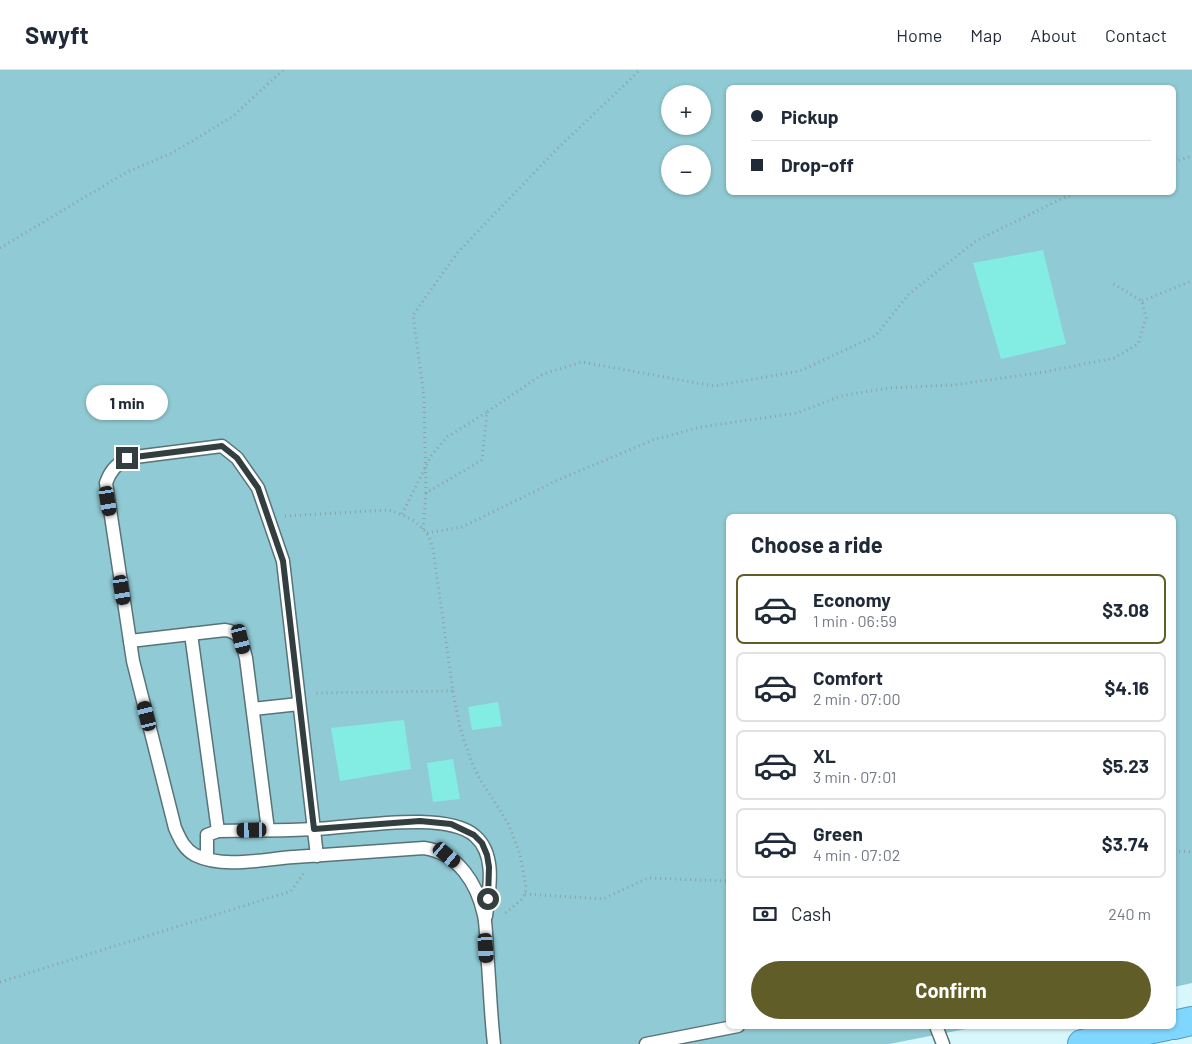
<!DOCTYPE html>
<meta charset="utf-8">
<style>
body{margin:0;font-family:Barlow,sans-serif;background:#f6f6f7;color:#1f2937;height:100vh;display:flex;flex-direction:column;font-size:19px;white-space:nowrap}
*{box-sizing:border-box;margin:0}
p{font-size:16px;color:#747a83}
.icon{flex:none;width:28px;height:28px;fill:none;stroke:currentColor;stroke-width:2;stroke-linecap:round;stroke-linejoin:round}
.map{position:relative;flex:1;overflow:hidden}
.details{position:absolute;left:726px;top:444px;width:450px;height:515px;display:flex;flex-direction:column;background:#fff;border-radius:8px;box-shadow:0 1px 4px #0004}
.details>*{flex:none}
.top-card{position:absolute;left:726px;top:15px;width:450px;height:110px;border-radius:8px;box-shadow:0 1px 4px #0004;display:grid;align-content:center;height:110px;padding:0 25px;background:#fff}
.fabs{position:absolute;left:661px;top:15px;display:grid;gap:10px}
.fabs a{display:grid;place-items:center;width:50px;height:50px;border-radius:50%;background:#fff;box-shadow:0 1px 4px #0004;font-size:25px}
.end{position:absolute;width:22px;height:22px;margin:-11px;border:6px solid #323e40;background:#fff;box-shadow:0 0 0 2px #fff}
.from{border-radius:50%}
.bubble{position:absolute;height:35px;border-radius:18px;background:#fff;box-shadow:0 1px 4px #0004;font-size:16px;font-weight:700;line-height:35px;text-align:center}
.car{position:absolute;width:15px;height:30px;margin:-15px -8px;border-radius:6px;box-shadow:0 0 4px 1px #0007;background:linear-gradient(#222 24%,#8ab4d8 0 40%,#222 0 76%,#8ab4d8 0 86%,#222 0)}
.top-card b{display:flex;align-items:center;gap:18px;height:48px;font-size:19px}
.top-card b+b{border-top:1px solid #e0e1e3}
.top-card i{width:12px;height:12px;background:#1f2937}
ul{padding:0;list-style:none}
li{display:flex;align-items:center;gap:15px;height:70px;margin:0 10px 8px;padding:0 15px;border:2px solid #e0e1e3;border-radius:8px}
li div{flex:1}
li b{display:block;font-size:19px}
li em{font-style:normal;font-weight:700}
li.selected{border-color:#605d29}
li>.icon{width:45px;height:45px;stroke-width:1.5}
h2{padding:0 25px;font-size:22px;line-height:60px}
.pay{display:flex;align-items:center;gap:12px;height:55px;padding:0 25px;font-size:19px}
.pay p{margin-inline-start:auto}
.cta{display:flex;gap:10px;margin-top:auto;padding:10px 25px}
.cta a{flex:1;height:58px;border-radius:30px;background:#605d29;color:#fff;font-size:20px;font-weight:700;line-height:58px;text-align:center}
header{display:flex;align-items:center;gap:30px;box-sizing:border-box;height:70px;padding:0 25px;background:#fff;border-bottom:1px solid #e0e1e3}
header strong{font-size:24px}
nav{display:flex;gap:28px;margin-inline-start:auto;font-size:18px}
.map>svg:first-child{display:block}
.green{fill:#90cad4;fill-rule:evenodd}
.building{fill:#83ede4}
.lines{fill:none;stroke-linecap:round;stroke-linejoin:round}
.service-casing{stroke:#587378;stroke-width:15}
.trunk-casing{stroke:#4f9abc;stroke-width:30}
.path{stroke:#8ca2a6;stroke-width:3;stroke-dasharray:1 4;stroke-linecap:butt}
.service{stroke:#fff;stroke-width:12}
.trunk{stroke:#7fd6fe;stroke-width:28}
.route{stroke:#323e40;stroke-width:6}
</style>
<header>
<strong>Swyft</strong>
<nav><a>Home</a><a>Map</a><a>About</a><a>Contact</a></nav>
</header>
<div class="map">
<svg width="1192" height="974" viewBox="0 0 1192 974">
<rect width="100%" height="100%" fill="#d8f7fc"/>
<path class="green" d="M0 0H1192V913L1174 917V446H729V956H981L889 974H0ZM729 18H1174V122H729ZM670 24H702V56H670ZM670 84H702V116H670Z"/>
<g class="building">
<path d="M1043 180 1066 274 1001 289 973 193Z"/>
<path d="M498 632 502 656 472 660 468 637Z"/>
<path d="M404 650 411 699 340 711 331 658Z"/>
<path d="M453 689 460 729 433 732 427 693Z"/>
</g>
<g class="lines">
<defs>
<g id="service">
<path d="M191 564 218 761"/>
<path d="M130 571 225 560C242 562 242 574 246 588L268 760"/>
<path d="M253 639 299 634"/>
<path d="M317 786 283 491 258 418 237 388 222 376 127 388C116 395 110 401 106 413L133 591 175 758C180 769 184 779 195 785 224 799 263 789 294 787 338 784 381 781 424 778 458 783 477 813 484 845 487 860 486 878 488 894 490 921 491 948 494 974"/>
<path d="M207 789V765L218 761C250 760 282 761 314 759 352 758 446 740 475 766 497 785 489 821 486 846"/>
<path d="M936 956 943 974"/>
<path d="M646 974 738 956"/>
</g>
<g id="trunk">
<path d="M1174 955 1192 951"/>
<path d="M1082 974 1167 956"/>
</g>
</defs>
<use href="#service" class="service-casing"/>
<use href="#trunk" class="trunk-casing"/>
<g class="path">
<path d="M1174 92 1192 86"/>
<path d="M0 178 127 102 172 83 232 47 283 0"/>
<path d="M1142 231 1192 211"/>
<path d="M426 423 424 327 413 245 458 182 557 79 640 0"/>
<path d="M402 444 431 386 447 367 487 342"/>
<path d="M285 446 388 440C402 444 419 451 427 464 430 468 431 474 433 479L453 621 313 623"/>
<path d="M423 459 426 423 482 390 487 342 543 304 582 292 714 316 800 301 875 266 909 224 976 171 1063 128 1079 122"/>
<path d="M427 463 462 457 558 410 653 370 701 357 797 343 841 326 888 318 953 315 1045 302 1114 288 1138 274 1146 248 1142 231 1110 212"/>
<path d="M453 621 460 658 470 688 478 706 508 753 520 784 526 818 525 824 521 830 503 845"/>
<path d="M1174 781 1192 782"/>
<path d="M525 824 603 829 648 808 729 811"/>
<path d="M0 912 291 821 304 803"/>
</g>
<use href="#service" class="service"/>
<use href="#trunk" class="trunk"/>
</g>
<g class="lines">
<path class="route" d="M127 388 222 376 237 388 258 418 283 491 314 759 420 751 451 754 474 765 482 773 487 785 489 797 488 829"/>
</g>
</svg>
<div class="fabs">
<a>+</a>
<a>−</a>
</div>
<i class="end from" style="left:488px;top:829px"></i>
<i class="end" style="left:127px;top:388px"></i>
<div class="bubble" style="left:86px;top:315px;width:82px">1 min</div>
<i class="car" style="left:108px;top:431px;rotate:171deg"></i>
<i class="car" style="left:122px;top:520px;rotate:171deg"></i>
<i class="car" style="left:241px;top:569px;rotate:166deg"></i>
<i class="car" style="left:147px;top:646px;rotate:346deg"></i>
<i class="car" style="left:252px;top:760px;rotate:269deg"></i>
<i class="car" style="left:447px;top:785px;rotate:130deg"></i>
<i class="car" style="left:486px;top:878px;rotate:176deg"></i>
<div class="top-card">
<b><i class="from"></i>Pickup</b>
<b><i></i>Drop-off</b>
</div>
<section class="details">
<h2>Choose a ride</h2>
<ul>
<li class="selected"><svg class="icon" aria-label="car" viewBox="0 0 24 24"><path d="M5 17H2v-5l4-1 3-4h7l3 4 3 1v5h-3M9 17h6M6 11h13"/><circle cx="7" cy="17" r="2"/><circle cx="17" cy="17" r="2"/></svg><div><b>Economy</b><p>1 min · 06:59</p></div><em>$3.08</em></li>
<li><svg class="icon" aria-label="car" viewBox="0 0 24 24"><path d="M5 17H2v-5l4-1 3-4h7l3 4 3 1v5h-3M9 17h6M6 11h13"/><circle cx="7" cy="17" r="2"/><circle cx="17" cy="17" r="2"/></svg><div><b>Comfort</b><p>2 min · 07:00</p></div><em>$4.16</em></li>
<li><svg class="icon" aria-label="car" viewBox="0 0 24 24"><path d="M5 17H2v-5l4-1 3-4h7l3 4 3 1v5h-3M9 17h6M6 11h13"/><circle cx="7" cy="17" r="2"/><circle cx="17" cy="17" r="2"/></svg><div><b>XL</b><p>3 min · 07:01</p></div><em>$5.23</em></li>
<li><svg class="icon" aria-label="car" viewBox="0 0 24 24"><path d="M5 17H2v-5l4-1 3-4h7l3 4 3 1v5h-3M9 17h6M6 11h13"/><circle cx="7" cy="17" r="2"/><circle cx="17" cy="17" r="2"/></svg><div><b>Green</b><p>4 min · 07:02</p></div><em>$3.74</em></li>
</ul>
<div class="pay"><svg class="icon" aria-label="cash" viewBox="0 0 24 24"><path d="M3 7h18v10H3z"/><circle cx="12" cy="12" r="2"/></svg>Cash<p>240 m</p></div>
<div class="cta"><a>Confirm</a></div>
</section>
</div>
